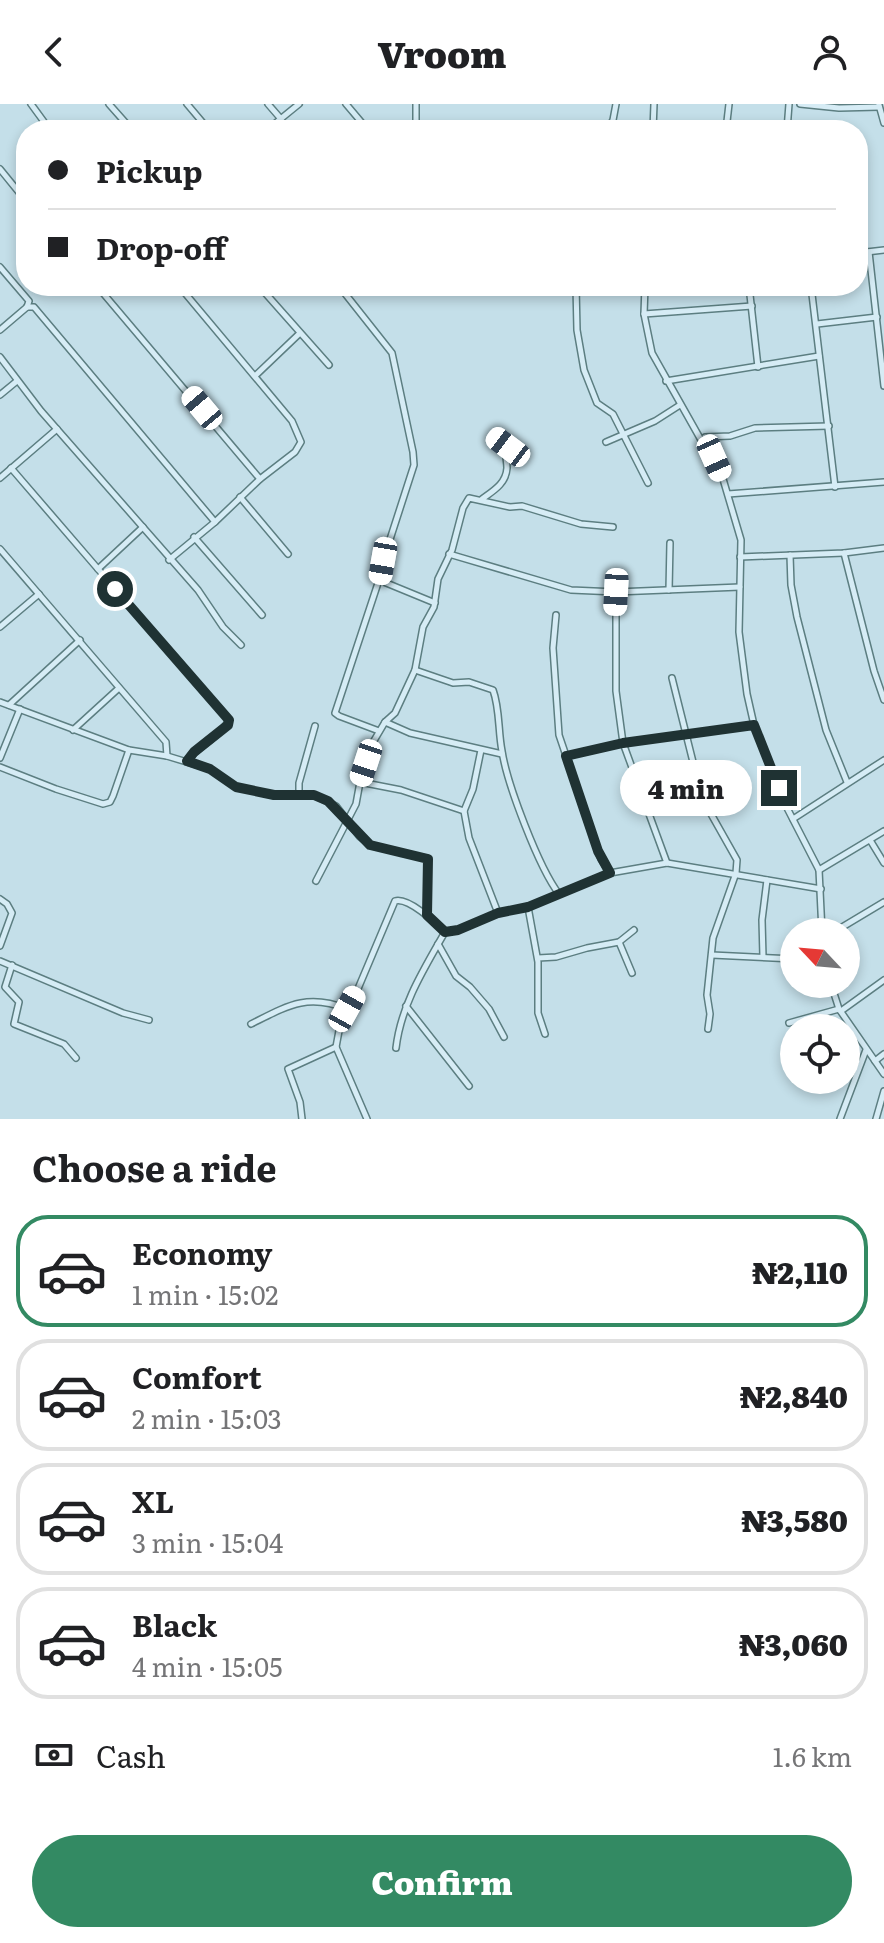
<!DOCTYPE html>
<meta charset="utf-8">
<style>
body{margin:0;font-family:Literata,serif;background:#f2f2f2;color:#202124;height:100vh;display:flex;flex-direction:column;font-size:30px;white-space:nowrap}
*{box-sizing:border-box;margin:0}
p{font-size:26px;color:#757577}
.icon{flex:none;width:44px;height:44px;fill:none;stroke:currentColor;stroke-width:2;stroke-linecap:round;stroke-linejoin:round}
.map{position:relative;height:1015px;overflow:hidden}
.side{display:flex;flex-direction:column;background:#fff;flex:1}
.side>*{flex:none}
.guide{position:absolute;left:16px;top:16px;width:852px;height:176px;border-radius:32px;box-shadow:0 4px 12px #0003;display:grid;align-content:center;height:176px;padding:0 32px;background:#fff}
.needle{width:52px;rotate:296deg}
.controls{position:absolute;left:780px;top:814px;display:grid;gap:16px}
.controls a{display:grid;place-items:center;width:80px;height:80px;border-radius:50%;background:#fff;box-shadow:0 4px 12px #0003;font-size:40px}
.end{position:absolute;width:36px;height:36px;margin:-18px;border:10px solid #1f3233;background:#fff;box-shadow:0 0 0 4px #fff}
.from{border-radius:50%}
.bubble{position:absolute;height:56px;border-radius:28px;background:#fff;box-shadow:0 4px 12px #0003;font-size:26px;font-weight:800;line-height:56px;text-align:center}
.car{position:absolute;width:24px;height:48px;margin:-24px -12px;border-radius:10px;box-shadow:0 0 6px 2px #0007;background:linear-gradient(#fff 24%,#345 0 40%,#fff 0 76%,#345 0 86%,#fff 0)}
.guide b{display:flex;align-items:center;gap:28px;height:76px;font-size:30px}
.guide b+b{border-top:2px solid #e0e0e0}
.guide i{width:20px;height:20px;background:#202124}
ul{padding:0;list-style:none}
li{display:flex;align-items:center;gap:24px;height:112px;margin:0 16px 12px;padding:0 16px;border:4px solid #e0e0e0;border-radius:32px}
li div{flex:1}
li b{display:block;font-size:30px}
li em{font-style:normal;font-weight:800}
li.selected{border-color:#338a63}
li>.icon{width:72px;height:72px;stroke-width:1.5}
h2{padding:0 32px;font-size:36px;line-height:96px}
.pay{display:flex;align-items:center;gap:20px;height:88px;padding:0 32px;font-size:30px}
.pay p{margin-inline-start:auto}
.action{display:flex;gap:16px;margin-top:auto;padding:16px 32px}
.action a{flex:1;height:92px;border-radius:48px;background:#338a63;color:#fff;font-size:32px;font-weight:800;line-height:92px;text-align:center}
header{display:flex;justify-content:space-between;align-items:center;height:104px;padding:0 32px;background:#fff;font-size:36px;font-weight:800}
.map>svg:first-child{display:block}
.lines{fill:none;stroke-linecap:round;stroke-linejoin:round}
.minor-casing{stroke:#5c7e81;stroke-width:8}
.minor{stroke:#d6ecf5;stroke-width:5}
.route{stroke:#1f3233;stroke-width:10}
</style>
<header><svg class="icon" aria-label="back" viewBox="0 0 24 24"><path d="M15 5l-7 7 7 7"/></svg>Vroom<svg class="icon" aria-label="person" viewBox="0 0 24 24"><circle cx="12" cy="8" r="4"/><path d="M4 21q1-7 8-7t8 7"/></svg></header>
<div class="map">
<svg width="884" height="1015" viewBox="0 0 884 1015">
<rect width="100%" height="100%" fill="#c4dfe9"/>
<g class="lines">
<defs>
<g id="minor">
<path d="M31 0 50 26"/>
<path d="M109 0 132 26"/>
<path d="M187 0 209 26"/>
<path d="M268 0 281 15"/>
<path d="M346 0 368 26"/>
<path d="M800 0 839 4 879 3"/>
<path d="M879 1 884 19"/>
<path d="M267 26 299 0"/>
<path d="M413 26 416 20V0"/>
<path d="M607 26 613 16 616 0"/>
<path d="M653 26 654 0"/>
<path d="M726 26 729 0"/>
<path d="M787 26 789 0"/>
<path d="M0 65 26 97"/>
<path d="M858 88 860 87"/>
<path d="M869 148 884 282"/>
<path d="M858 149 884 146"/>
<path d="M0 163 29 197 27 203"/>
<path d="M97 182 260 375"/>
<path d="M259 182 329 261"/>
<path d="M339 182 392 249 413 348 414 361 383 457 379 476 335 609 339 612 379 627"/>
<path d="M576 182 577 226 584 266 597 299 613 310 648 379"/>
<path d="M645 182 644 210 652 249 723 375 741 436 739 528 747 590 754 621 785 700 819 766 822 828"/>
<path d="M749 182 758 263"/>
<path d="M811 182 835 383"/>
<path d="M27 203H34L215 418"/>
<path d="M644 210 752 202"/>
<path d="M817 220 877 213"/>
<path d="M0 226 27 203"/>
<path d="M0 253 41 307 198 486 223 523 241 541"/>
<path d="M255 272 299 230"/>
<path d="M666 277 819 252"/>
<path d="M0 291 17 277"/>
<path d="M606 338 655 317 680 301"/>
<path d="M713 353 705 333 730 332 755 324 829 322"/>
<path d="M11 364 98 465 143 423"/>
<path d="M0 374 57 325"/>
<path d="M728 390 884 378"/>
<path d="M240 393 288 450"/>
<path d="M482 395C493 387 506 380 507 364 507 355 504 352 508 343L495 333"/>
<path d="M194 433 262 511"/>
<path d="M0 445 166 638 167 652"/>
<path d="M844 449 874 567 884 596"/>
<path d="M449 450 571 486 616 488 740 483"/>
<path d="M790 451 791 481 797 513 826 626 847 678"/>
<path d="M740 453 844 449 884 444"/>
<path d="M169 456 215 418 260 375 295 348 301 338 292 317 179 182"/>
<path d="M98 465 229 616C221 632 198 642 187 657"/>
<path d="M379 476 435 499"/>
<path d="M669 486 670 439"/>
<path d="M616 488V587L623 639 667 759"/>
<path d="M556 511 553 544 559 631 601 755 610 769"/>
<path d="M0 523 39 490"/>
<path d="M415 566 453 579 469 578 493 586C500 605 498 627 502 647 507 680 539 764 559 790"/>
<path d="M672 574 702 694 737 756 736 769 713 834 707 891 710 910 708 925"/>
<path d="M0 598 129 646 167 652 210 665 236 683 274 691H314L336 702 360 733 370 741 428 755 427 811"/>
<path d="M9 601 80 536"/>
<path d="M385 618 410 629 502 650"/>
<path d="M73 626 119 584"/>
<path d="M566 652 623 639 754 621"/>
<path d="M0 654 20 605"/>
<path d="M0 663 56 685 103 700 110 698 113 692 129 646"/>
<path d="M360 678 401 686 464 707 469 734 498 809"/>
<path d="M299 689V679L315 622"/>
<path d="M464 707 473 685 481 646"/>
<path d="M793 715 884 656"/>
<path d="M870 736 884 759"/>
<path d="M819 766 884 727"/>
<path d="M316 777 356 700 360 678 372 640 385 618 395 609 415 566 423 523 434 503 438 475 452 446 463 404 469 394 510 403 522 402 581 420 613 423"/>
<path d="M0 795 7 800 12 809 0 842"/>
<path d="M528 803 538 858V909L545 930"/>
<path d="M445 828 458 826 498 809 528 803 610 769 667 759 821 785"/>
<path d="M834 828 884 798"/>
<path d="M619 838 632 869"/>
<path d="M438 840 456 872 470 883 489 905 504 933"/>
<path d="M712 851 794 855"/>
<path d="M763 853 762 816 767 776"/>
<path d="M538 854 556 853 587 844 619 838 634 826"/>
<path d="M0 857 123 909 149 916"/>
<path d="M12 861 5 883 19 898 14 920 64 940 76 954"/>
<path d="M831 880 839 905 884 970"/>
<path d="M406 902 469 982"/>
<path d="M841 907 884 876"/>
<path d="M789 919 839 905"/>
<path d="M251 920C287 902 307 889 347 905"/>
<path d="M396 944C401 901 424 865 445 828"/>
<path d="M875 957 884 950"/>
<path d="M302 1015 300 998 288 965 336 943"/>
<path d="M367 1015 336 943 341 916 357 887 395 797C408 793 435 818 445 828"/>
<path d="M840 1015 866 946"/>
<path d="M876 1015 884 987"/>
</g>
</defs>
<use href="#minor" class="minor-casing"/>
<use href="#minor" class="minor"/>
</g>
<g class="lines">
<path class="route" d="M115 485 229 616 228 621 194 648 187 657 210 665 236 683 274 691H314L328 697 370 741 428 755 427 811 445 828 458 826 498 809 528 803 610 769 598 747 566 652 623 639 754 621 779 684"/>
</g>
</svg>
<div class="controls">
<a><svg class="needle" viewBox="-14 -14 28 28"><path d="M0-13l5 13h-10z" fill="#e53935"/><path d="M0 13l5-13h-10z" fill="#757577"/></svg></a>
<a><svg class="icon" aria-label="locate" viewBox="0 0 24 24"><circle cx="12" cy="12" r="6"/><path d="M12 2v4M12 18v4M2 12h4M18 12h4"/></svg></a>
</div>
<i class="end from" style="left:115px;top:485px"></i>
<i class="end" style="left:779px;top:684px"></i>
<div class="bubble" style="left:620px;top:656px;width:132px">4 min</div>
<i class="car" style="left:202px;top:304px;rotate:320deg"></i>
<i class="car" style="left:508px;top:343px;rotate:307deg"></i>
<i class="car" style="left:714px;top:354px;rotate:156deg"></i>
<i class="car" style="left:383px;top:457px;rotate:190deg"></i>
<i class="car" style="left:616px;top:488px;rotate:183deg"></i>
<i class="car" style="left:366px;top:659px;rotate:198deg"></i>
<i class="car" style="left:347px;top:905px;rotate:29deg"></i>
<div class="guide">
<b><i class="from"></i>Pickup</b>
<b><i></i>Drop-off</b>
</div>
</div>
<section class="side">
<h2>Choose a ride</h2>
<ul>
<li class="selected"><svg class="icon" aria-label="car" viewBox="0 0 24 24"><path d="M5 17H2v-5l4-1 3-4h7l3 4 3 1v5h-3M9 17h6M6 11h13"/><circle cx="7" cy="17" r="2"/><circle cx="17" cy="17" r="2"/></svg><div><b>Economy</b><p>1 min · 15:02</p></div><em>₦2,110</em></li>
<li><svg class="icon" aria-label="car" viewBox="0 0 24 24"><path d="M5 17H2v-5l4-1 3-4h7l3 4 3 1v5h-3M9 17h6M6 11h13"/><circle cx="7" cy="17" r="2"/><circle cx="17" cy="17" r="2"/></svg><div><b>Comfort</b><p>2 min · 15:03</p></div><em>₦2,840</em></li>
<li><svg class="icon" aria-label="car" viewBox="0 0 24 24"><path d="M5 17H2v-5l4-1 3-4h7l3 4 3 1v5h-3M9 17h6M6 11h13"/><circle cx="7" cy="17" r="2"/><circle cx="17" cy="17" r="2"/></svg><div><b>XL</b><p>3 min · 15:04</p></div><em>₦3,580</em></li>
<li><svg class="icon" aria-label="car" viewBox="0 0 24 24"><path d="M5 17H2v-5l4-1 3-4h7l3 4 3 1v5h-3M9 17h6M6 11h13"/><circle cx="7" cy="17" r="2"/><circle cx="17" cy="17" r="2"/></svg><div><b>Black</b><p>4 min · 15:05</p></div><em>₦3,060</em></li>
</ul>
<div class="pay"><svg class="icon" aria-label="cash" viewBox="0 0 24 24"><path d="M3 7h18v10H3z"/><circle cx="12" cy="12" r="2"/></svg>Cash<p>1.6 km</p></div>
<div class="action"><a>Confirm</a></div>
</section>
